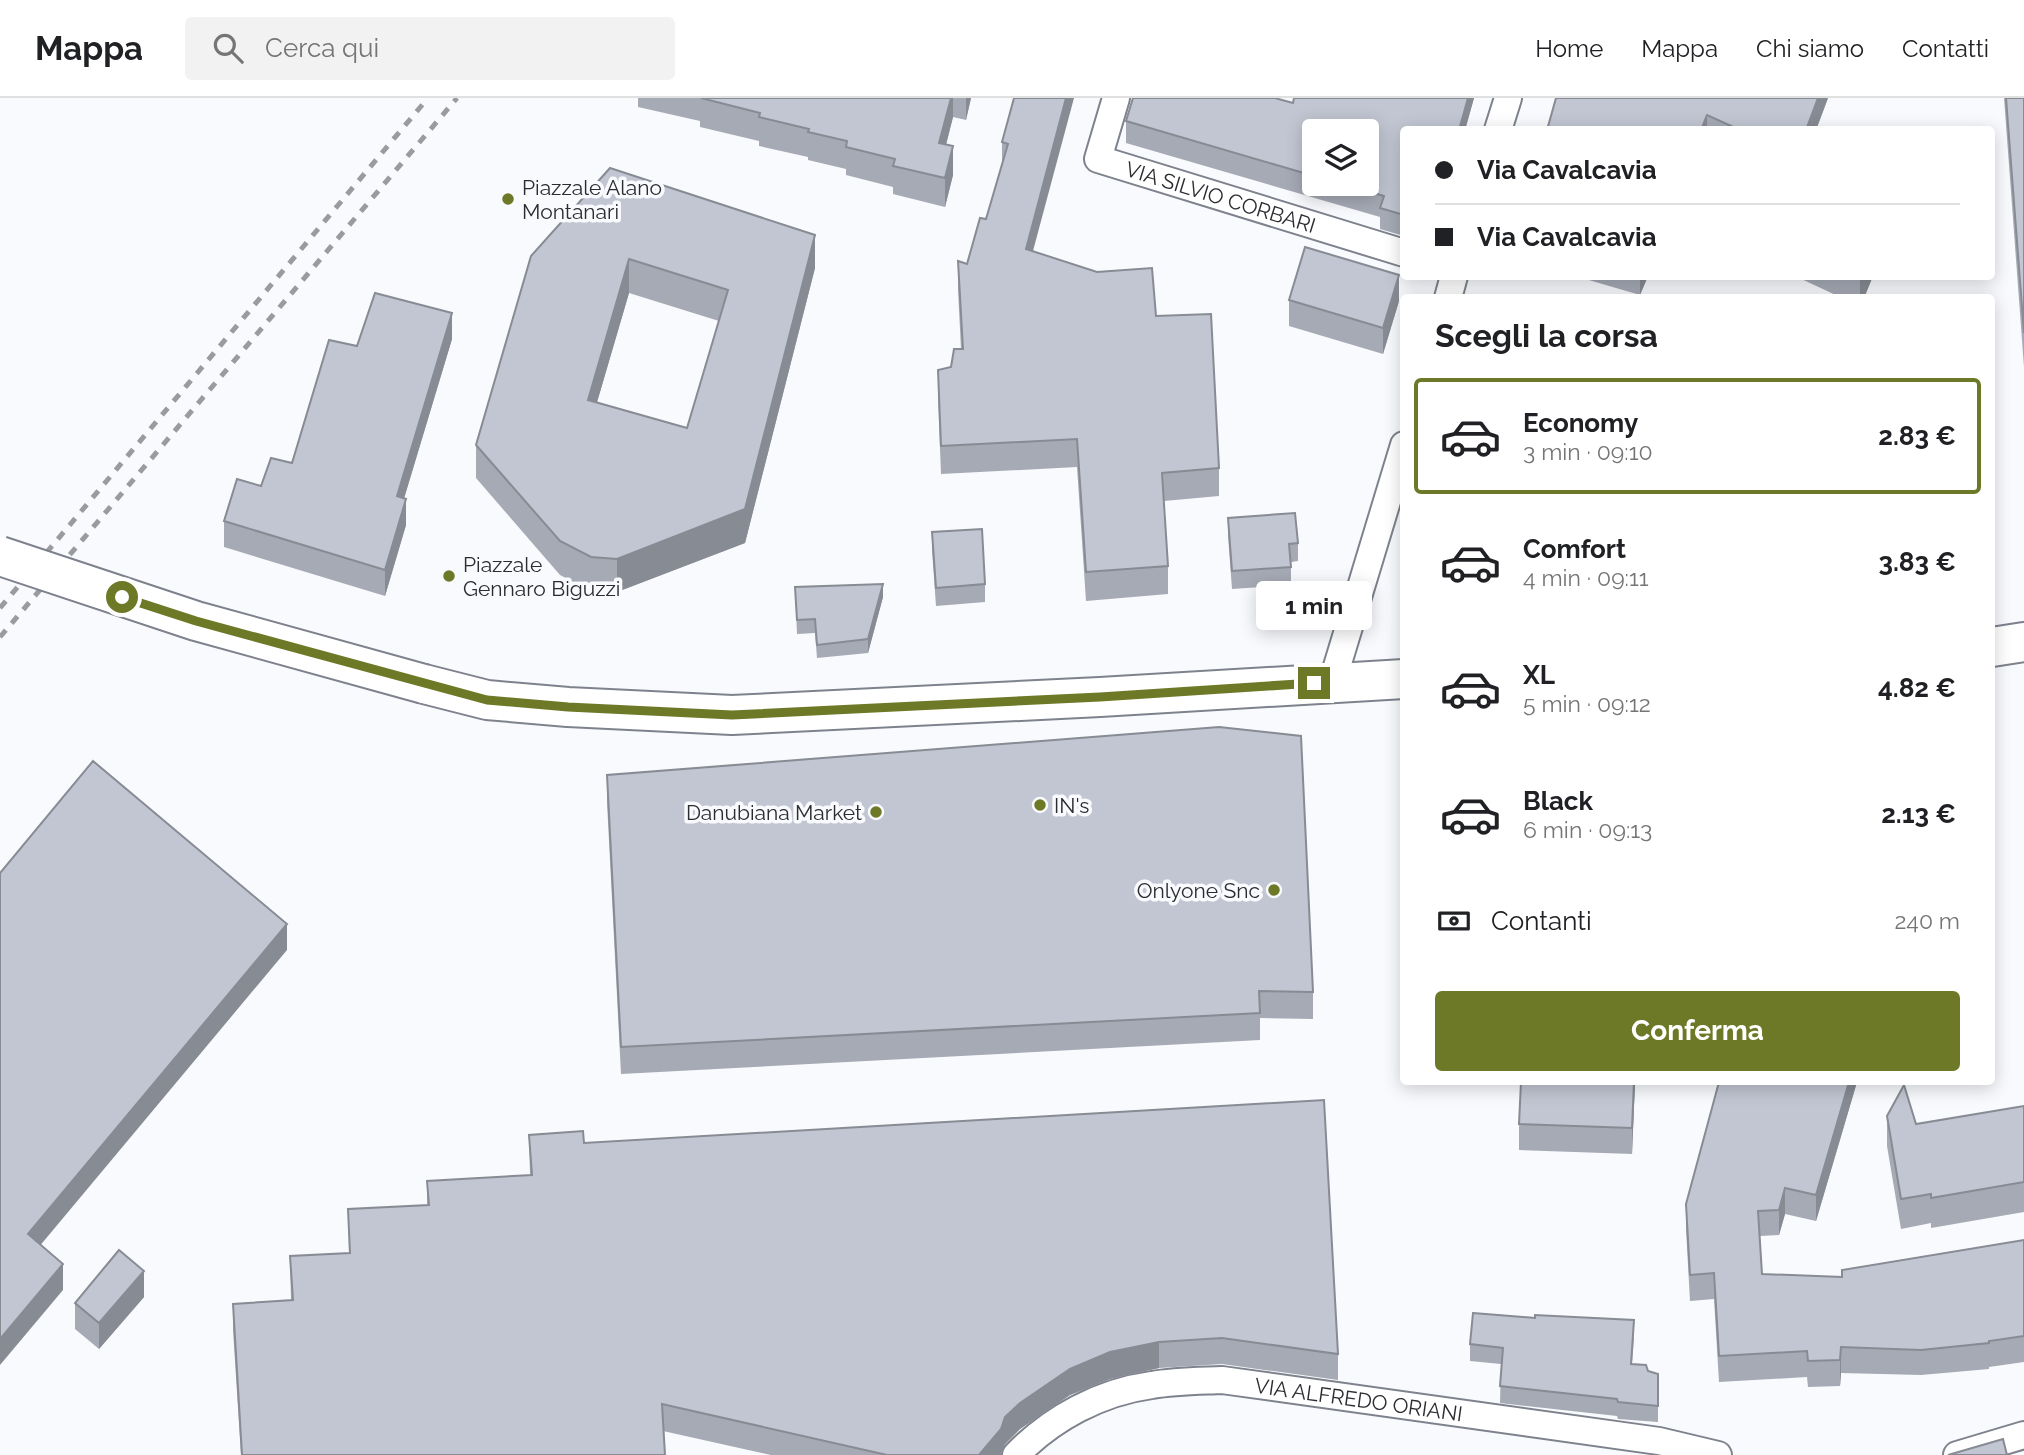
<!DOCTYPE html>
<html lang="it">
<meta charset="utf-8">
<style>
body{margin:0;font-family:Raleway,sans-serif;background:#f2f2f2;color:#202124;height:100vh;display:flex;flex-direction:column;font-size:26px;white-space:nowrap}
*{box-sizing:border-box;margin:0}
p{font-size:23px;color:#757577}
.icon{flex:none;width:38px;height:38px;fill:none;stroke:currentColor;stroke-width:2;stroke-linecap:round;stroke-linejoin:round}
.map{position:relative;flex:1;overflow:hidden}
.side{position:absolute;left:1400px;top:196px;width:595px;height:791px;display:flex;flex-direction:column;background:#fff;border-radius:7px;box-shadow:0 4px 18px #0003}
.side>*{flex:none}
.top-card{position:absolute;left:1400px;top:28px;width:595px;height:154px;border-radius:7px;box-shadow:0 4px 18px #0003;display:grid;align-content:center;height:154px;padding:0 35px;background:#fff}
.fabs{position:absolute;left:1302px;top:21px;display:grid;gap:14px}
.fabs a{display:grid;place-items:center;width:77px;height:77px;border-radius:7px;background:#fff;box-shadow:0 4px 18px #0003;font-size:35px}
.end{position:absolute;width:32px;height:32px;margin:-16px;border:9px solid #6d7926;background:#fff;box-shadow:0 0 0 4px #fff}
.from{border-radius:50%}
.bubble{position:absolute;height:49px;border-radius:7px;background:#fff;box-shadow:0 4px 18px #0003;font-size:23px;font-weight:700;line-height:49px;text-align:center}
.top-card b{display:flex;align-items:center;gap:24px;height:66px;font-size:26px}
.top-card b+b{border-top:2px solid #e0e0e0}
.top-card i{width:18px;height:18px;background:#202124}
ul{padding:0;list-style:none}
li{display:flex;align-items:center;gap:21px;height:116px;margin:0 14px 10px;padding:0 21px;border:4px solid transparent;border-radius:7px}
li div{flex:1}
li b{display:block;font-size:26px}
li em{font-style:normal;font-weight:700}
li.on{border-color:#6d7926}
li>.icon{width:63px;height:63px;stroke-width:1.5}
h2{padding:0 35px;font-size:32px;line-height:84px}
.pay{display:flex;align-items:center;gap:18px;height:77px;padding:0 35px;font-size:26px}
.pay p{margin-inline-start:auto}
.button{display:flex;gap:14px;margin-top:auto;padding:14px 35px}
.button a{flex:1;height:80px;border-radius:7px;background:#6d7926;color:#fff;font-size:28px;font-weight:700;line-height:80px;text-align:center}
header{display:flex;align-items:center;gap:42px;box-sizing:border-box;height:98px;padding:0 35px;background:#fff;border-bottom:2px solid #e0e0e0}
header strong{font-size:33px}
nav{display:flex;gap:38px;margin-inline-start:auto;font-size:24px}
.search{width:490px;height:63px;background:#f2f2f2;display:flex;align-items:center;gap:18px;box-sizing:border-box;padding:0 24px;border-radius:7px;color:#757577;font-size:26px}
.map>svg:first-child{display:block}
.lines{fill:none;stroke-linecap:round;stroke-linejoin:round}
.minor-casing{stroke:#7d828d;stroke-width:30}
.secondary-casing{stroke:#7d828d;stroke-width:42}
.minor{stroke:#fff;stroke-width:26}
.secondary{stroke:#fff;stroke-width:38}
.rail{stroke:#9a9b9e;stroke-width:5;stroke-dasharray:9 9;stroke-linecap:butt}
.secondary-bridge-casing{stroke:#7d828d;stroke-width:42;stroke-linecap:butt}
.secondary-bridge{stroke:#fff;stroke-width:38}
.wall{fill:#a6aab5;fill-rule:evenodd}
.shaded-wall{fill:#878b93}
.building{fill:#c1c6d2;stroke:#878b93;stroke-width:2;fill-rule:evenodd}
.route{stroke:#6d7926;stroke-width:9}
.poi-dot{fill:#6d7926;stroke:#f9fafd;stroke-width:2.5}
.labels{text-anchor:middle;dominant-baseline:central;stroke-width:7;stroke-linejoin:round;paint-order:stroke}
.poi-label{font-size:21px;fill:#2a2c30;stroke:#f9fafd;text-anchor:start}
.street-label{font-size:21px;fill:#2a2c30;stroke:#f9fafd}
</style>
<header>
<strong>Mappa</strong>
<div class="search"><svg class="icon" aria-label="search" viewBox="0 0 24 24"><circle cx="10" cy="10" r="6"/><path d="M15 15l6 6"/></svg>Cerca qui</div>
<nav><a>Home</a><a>Mappa</a><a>Chi siamo</a><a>Contatti</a></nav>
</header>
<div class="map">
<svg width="2024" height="1357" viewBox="0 0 2024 1357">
<rect width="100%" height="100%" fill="#f9fafd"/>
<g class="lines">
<defs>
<g id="minor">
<path id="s1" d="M1116 0 1098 61 1404 155"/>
<path d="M1498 32 1508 0"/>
<path d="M1448 200 1454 178"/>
<path d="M1332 585 1404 347"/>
<path id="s2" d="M1016 1357C1052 1320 1100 1294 1152 1287 1175 1283 1199 1283 1222 1282L1659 1343 1718 1357"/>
<path d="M1957 1357 2024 1337"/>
</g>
<g id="secondary">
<path d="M1992 549 2024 544"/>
<path d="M424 586 487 602 568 609 732 617 1100 599 1404 581"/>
</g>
</defs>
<use href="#minor" class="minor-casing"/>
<use href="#secondary" class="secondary-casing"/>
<use href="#minor" class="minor"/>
<use href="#secondary" class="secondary"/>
<g class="rail">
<path d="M0 510 428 0"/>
<path d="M0 539 457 0"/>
</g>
<defs>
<path id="secondary-bridge" d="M0 458 196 523 424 586"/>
</defs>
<use href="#secondary-bridge" class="secondary-bridge-casing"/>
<use href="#secondary-bridge" class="secondary-bridge"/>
</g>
<g class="wall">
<path d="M638 0H971L966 22 953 19 946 47 953 77 945 109 893 96V89L846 77V71L808 62V59L759 48V43L700 29V23L638 9Z"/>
<path d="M1014 0 1033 153 1156 218 1219 370V398L1164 403 1168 468V496L1086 503 1077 369 941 376 938 300V272L951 269 961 251 958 192V163L967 166 986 121 1002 65V44Z"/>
<path d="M1294 0H1474L1465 32H1404V138L1380 131V119L1126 45V23L1293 5ZM1314 33 1367 86H1314Z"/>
<path d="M1828 0 1816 32H1547Z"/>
<path d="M2004 0H2024V269Z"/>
<path d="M610 70 815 170 745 445 617 494 591 493 560 477 476 380V347ZM629 195 719 223 687 330 597 304Z"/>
<path d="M1575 178H1648L1640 197Z"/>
<path d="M1795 178H1873L1864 200H1842Z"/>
<path d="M1289 202 1399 203 1383 256 1289 228Z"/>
<path d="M452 241 404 400 406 427 385 498 224 449V423L261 388 292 365 357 248Z"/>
<path d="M1228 420 1298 445V463L1291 464V487L1232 491 1228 438Z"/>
<path d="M932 434 985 486V504L936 508 932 452Z"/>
<path d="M795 489 883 499 868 555 817 560 815 535 797 536Z"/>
<path d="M607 677 1313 894V921L1260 920V942L621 976 607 704Z"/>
<path d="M1635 984 1632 1056 1519 1052V1026Z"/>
<path d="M1857 984 1816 1123 1785 1116 1779 1137 1760 1138 1762 1176 1842 1179 2024 1142V1264L1989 1269V1271L1921 1277 1841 1275 1840 1288 1808 1289 1807 1279 1719 1284 1714 1201 1690 1203 1686 1131V1106Z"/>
<path d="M2024 1008V1114L1931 1130V1125L1901 1131 1887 1048V1018L1916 1026Z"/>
<path d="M529 1037 584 1045 1338 1256V1282L1222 1266 1159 1270 1110 1281 1070 1297 1020 1331 1005 1346 1001 1357H771L663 1333 665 1357H241L233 1232V1206L291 1202 290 1158 349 1155 348 1111 427 1107V1083L530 1077Z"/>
<path d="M144 1199 99 1251 75 1231V1205Z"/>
<path d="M1634 1239 1632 1266 1648 1273 1658 1276V1324L1618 1321 1617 1318 1500 1305 1501 1266 1470 1263V1246Z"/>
</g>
<g class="shaded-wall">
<path d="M951 0H953V19L939 74V45Z"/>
<path d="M966 0H971L966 22Z"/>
<path d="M1066 0H1074L1026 179V151Z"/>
<path d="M1468 0H1474L1465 32H1459Z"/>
<path d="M1818 0H1828L1816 32H1806Z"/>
<path d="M1707 17V32H1701Z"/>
<path d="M953 48V77L945 109V80Z"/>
<path d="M815 137V170L745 445 617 494V461Z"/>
<path d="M629 161V195L588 335V302Z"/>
<path d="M1399 177V203L1383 256V230Z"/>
<path d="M1640 178H1648L1640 197Z"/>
<path d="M1861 178H1873L1864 200H1860V181Z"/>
<path d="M452 215V241L397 424V398Z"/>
<path d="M406 401V427L385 498V472Z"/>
<path d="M883 486V499L868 555V541Z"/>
<path d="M287 826V852L28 1162V1136Z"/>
<path d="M1634 984H1635L1632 1056V1030Z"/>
<path d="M1849 984H1857L1816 1123V1097Z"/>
<path d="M1785 1090V1116L1779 1137V1112Z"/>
<path d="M63 1166V1192L0 1267V1241Z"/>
<path d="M144 1173V1199L99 1251V1225Z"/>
<path d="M1159 1244V1270L1110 1281 1070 1297 1020 1331 1005 1346 1001 1357H979L1005 1319 1020 1305 1070 1271 1110 1254Z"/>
<path d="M1841 1249V1275L1840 1288V1262Z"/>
</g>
<g class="building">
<path d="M701 0H951L939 45 953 48 945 80 893 68 895 61 846 49 847 43 808 34 809 31 759 19 760 15Z"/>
<path d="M1014 0H1066L1026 151 1097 174 1152 170 1156 218 1211 216 1219 370 1162 375 1168 468 1086 474 1077 341 941 348 938 272 951 269 954 251H963L958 163 967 166 980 120 986 121 1008 46 1002 44Z"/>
<path d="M1133 0H1275L1293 5 1294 0H1468L1459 32H1404V117L1380 110 1384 98 1341 86H1367V33H1314V78L1126 23Z"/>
<path d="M1556 0H1818L1806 32H1740L1707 17 1701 32H1547Z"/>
<path d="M2006 0H2024V235Z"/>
<path d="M610 70 815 137 745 411 617 461 591 459 560 443 476 347 531 158ZM629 161 728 192 687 330 588 302Z"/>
<path d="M1305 149 1399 177 1383 230 1289 202Z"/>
<path d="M375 195 452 215 397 398 406 401 385 472 224 423 237 381 261 388 271 360 292 365 329 242 357 248Z"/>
<path d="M1295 415 1298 445 1289 446 1291 469 1232 473 1228 420Z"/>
<path d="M982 431 985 486 936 490 932 434Z"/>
<path d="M883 486 868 541 817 547 815 521 797 522 795 489Z"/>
<path d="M1219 629 1301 638 1313 894 1259 893 1260 915 621 949 607 677Z"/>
<path d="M93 663 287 826 28 1136 63 1166 0 1241V775Z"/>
<path d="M1521 984H1634L1632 1030 1519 1026Z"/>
<path d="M1719 984H1849L1816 1097 1785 1090 1779 1112 1758 1113 1762 1176 1842 1179V1172L2024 1142V1238L1989 1243V1245L1921 1252 1841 1249 1840 1262 1808 1263 1807 1253 1719 1258 1714 1175 1690 1177 1686 1106Z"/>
<path d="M1904 987 1916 1026 2024 1008V1084L1931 1100V1096L1901 1101 1887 1018Z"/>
<path d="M1324 1002 1338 1256 1222 1240 1159 1244 1110 1254 1070 1271 1020 1305 1005 1319 1001 1331 979 1357H887L662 1306 665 1357H242L233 1206 293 1202 290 1158 350 1155 348 1111 429 1107 427 1083 532 1077 529 1037 583 1033 584 1045Z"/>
<path d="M119 1152 144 1173 99 1225 75 1205Z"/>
<path d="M1473 1215 1535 1220V1217L1634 1222 1631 1266 1646 1267 1648 1273 1658 1276V1308L1618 1304 1617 1301 1500 1288 1503 1250 1470 1246Z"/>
<path d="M2003 1341 2007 1357H1948Z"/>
</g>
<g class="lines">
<path class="route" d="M122 499 196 523 487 602 568 609 732 617 1100 599 1314 585"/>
</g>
<g class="poi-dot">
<circle cx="508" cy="101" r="7"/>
<circle cx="449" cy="478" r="7"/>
<circle cx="1040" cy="707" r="7"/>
<circle cx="876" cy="714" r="7"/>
<circle cx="1274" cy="792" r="7"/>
</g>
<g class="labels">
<g class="poi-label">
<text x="522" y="89">Piazzale Alano<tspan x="522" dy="24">Montanari</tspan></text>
<text x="463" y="466">Piazzale<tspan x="463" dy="24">Gennaro Biguzzi</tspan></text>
<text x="1054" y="707">IN's</text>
<text x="862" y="714" text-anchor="end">Danubiana Market</text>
<text x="1260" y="792" text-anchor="end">Onlyone Snc</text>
</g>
<g class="street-label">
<text stroke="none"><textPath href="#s1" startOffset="192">VIA SILVIO CORBARI</textPath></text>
<text stroke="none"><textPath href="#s2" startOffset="364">VIA ALFREDO ORIANI</textPath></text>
</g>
</g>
</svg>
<div class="fabs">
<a><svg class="icon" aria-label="layers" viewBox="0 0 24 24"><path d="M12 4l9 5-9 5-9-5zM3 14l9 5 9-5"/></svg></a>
</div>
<i class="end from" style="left:122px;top:499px"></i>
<i class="end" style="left:1314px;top:585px"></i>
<div class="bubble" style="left:1256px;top:483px;width:116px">1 min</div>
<div class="top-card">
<b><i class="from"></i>Via Cavalcavia</b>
<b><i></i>Via Cavalcavia</b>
</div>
<section class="side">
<h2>Scegli la corsa</h2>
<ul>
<li class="on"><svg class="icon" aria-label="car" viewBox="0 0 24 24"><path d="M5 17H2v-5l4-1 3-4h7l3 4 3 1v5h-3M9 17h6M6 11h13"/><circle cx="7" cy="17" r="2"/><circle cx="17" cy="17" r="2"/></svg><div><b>Economy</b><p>3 min · 09:10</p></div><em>2.83 €</em></li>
<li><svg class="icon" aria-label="car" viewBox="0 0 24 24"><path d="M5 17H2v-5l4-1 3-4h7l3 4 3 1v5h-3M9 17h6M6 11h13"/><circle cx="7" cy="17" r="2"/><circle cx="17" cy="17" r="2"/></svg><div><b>Comfort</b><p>4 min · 09:11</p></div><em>3.83 €</em></li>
<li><svg class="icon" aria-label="car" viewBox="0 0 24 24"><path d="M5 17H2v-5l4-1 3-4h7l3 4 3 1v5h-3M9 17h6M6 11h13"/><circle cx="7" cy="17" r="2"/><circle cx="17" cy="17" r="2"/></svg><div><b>XL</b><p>5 min · 09:12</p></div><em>4.82 €</em></li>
<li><svg class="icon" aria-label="car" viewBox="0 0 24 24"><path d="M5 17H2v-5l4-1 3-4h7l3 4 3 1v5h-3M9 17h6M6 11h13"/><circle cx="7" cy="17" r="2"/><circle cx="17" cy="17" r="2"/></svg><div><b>Black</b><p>6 min · 09:13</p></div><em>2.13 €</em></li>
</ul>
<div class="pay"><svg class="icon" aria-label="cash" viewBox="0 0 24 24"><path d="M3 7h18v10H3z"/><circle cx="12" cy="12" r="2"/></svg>Contanti<p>240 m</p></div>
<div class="button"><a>Conferma</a></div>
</section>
</div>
